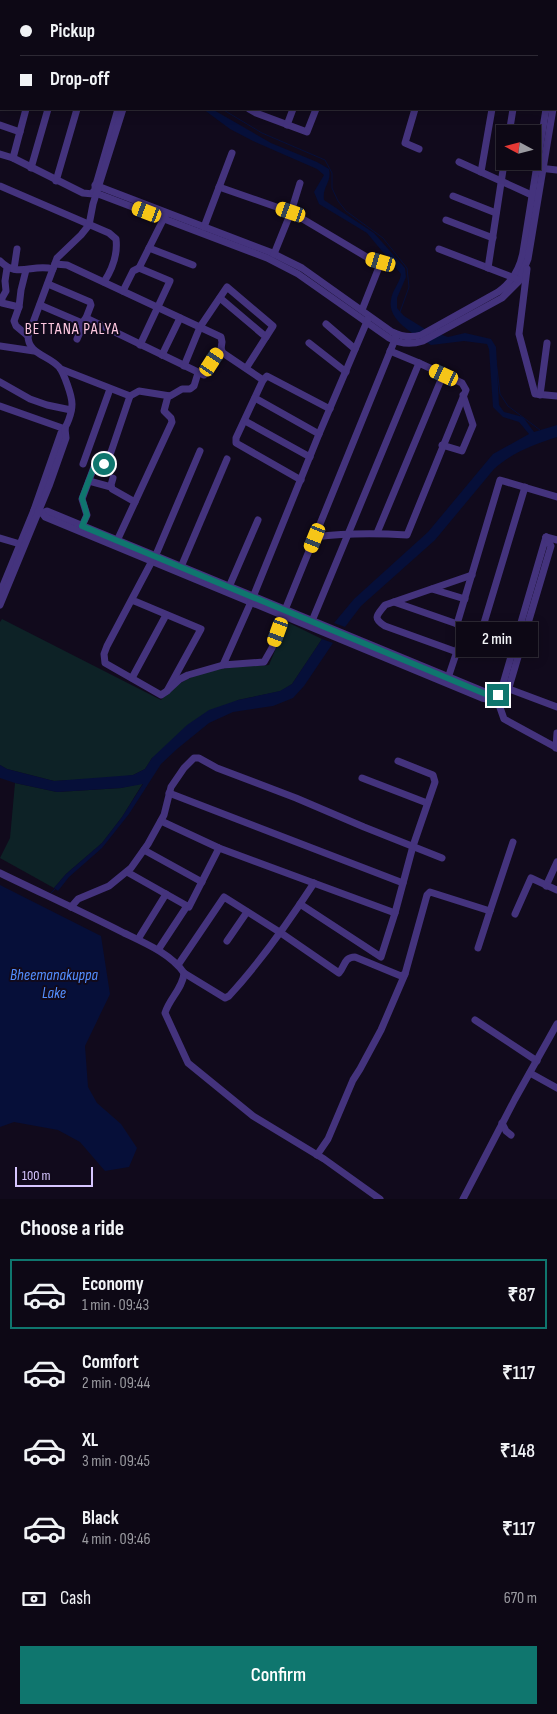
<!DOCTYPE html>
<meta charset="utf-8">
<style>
body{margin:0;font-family:"Sofia Sans Condensed",sans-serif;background:#1b1622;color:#f1f3f6;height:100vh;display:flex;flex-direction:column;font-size:19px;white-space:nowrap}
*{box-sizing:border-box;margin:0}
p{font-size:16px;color:#9a9aa0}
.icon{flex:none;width:28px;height:28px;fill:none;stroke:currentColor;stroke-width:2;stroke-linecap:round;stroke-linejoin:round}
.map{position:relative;height:1199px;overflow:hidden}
.side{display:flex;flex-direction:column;background:#0d0815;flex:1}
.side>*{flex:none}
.guide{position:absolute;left:0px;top:0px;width:558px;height:110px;box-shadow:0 2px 12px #0003,0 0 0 1px #2d2934;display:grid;align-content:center;height:110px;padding:0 20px;background:#0d0815}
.needle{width:32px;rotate:277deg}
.buttons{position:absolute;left:496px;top:125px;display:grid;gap:10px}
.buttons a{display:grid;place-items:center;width:45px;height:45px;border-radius:0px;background:#0d0815;box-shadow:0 2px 12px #0003,0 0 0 1px #2d2934;font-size:25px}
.scale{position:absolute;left:15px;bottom:12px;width:78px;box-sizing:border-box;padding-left:5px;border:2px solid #d7c6ff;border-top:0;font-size:14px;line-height:18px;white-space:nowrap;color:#d7c6ff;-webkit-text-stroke:4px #110a1c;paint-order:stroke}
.end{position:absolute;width:22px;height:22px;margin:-11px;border:6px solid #0f766e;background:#fff;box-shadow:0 0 0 2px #fff}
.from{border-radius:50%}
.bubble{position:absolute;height:35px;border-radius:0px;background:#0d0815;box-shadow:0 2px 12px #0003,0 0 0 1px #2d2934;font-size:16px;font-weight:600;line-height:35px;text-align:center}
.car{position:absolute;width:15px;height:30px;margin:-15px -8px;border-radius:6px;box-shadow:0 0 4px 1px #0007;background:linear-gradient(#f5c518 24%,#345 0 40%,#f5c518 0 76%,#345 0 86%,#f5c518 0)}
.guide b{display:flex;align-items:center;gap:18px;height:48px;font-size:19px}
.guide b+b{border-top:1px solid #2d2934}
.guide i{width:12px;height:12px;background:#f1f3f6}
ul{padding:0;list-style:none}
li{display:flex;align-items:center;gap:15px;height:70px;margin:0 10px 8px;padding:0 10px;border:2px solid transparent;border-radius:0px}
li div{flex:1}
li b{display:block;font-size:19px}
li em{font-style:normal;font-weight:600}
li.active{border-color:#0f766e}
li>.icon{width:45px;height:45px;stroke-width:1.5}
h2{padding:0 20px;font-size:22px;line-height:60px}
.pay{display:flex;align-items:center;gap:12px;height:55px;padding:0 20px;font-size:19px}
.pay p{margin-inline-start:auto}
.cta{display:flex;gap:10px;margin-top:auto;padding:10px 20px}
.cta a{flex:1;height:58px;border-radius:0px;background:#0f766e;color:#fff;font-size:20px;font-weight:600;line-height:58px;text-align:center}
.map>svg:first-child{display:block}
.green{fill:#0d2226}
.water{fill:#060f39}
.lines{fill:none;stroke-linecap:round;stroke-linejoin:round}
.stream{stroke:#060f39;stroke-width:1}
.minor{stroke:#44337d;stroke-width:7}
.route{stroke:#0f766e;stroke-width:6}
.labels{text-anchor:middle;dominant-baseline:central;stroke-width:4;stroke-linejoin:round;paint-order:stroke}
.neighbourhood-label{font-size:16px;letter-spacing:1px;fill:#ffc8e0;stroke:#110a1c}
.water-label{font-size:16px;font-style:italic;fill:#548fff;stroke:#110a1c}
</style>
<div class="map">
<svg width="557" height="1199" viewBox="0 0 557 1199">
<rect width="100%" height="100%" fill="#110a1c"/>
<g class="green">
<path d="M2 619 161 700C165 696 170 691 175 687 201 667 238 667 269 665L287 622 322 639 292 684 281 691 238 700 152 758 145 769 133 775 116 778 54 781 7 769 0 765V622Z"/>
<path d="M15 783 57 792 121 788 143 783 122 817 102 843 66 874 54 888 0 858 10 838Z"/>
</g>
<g class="water">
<path d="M203 109H212L271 143 317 162 329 169C332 183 322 186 324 200L374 233 405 268 406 277 397 298V308L404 316 425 329 448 337 465 333 491 339 496 347 499 405 504 412 523 417 534 432 557 425V437C535 444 511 453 494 469L435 540 361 606 345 627 334 623 354 599 428 532 493 454 529 434 519 422 503 417 493 407 489 349 487 344 464 341 431 345C416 335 387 321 391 300 392 290 400 283 401 274L367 233 319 204 314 192 324 175 317 169 253 141 230 129Z"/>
<path d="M322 639 333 643 304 686 293 698 273 706 233 712 209 723 177 749 161 764 129 814 102 848 69 877 58 891 54 888 66 874 102 843 122 817 143 784 121 788 57 792 15 783 0 778V765L7 769 54 781 133 775 145 769 152 758 187 725 209 710 238 700 280 691 292 684Z"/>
<path d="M0 885 101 936 110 994 85 1046 88 1087 97 1103 121 1124 137 1148 129 1167 105 1171 80 1142 58 1130 14 1122 0 1127Z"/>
</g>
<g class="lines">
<g class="stream">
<path d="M222 109 262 133 325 160 332 173V188L338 201 346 211 383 238 407 268 409 287 400 312"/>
<path d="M496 360 500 394 508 406 540 430"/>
<path d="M51 893 56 888"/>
</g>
<g class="minor">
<path d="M98 0 102 1"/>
<path d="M182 0 188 1"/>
<path d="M18 1H20"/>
<path d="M150 1V0"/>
<path d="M156 1V0"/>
<path d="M208 1 209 0"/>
<path d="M232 1V0"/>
<path d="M253 1 254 0"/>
<path d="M280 1V0"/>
<path d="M304 1 305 0"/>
<path d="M334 1 335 0"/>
<path d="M356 1 357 0"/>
<path d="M446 1V0"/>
<path d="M502 1 503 0"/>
<path d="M556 43 557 38"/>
<path d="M556 69H557"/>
<path d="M0 72H1"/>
<path d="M556 87 557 82"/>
<path d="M0 102H1"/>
<path d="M249 109 256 113 307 132 316 109"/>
<path d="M415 109 405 143 419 149"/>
<path d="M0 125 20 132"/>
<path d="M287 125 293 109"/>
<path d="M509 134 513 109"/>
<path d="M0 154 13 158 83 193 93 194"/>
<path d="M13 158 26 109"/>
<path d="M459 162 536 197"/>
<path d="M31 168 48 109"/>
<path d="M539 168 557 170"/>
<path d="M481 172 492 109"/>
<path d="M56 181 77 109"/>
<path d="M95 185 270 252 302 268 392 332C402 337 411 338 421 335L498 292C512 282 520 269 523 252L546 109"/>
<path d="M0 186 109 233 116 239C118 255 113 268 104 282"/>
<path d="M219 187 291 212 370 259 381 262 362 310"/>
<path d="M95 188 118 109"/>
<path d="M93 192 267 258 298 274 389 338C400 344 411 345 423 341L502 298 519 281 528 259 553 109"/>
<path d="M453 196 496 213"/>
<path d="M446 220 493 238"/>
<path d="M204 227 232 153"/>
<path d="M149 248 193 265"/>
<path d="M439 249 517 279"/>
<path d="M274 254 291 212 300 183"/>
<path d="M0 261C17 279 33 263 53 269"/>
<path d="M55 264 67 265 221 337 222 342 221 349 223 353 263 380 267 376 330 409"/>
<path d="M7 268 5 281 6 291 2 298V303L19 307 14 321 16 326 28 336"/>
<path d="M139 268 170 281 140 345"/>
<path d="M488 268 505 157"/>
<path d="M14 269 17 249"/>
<path d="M527 269 519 334 535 394 557 396"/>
<path d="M48 284 90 302 91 305 86 318"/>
<path d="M123 291 133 271 139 268 165 216"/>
<path d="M220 298 266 337 247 367"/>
<path d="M40 305 82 323 86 318 204 375 221 349"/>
<path d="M19 307 21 290 26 270"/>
<path d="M326 324 355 349"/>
<path d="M77 339 84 323"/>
<path d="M309 343 346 372"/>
<path d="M0 346 34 351"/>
<path d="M162 355 180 318"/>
<path d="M184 366 200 327 227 287 273 326 266 337"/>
<path d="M61 369 130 396 139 391 170 396 182 389H190L194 386 198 373"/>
<path d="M263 380 236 438V443L301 480"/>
<path d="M0 382 30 399 47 405 71 410"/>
<path d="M540 395 547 343"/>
<path d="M255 398 319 434"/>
<path d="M0 406 65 429"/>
<path d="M245 421 310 457"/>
<path d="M442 445 462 451 473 425 463 395"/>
<path d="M83 464 110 389"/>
<path d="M113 478 111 485 112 489 135 502"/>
<path d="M89 481 111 487"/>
<path d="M34 510 42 513 47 511 495 696 498 695 503 684 546 537"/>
<path d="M42 513 45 517 482 698C493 701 500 704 507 694L551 546 546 537"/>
<path d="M82 526 87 515 82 499 94 467 104 464 111 452 130 396"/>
<path d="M377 533 443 375"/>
<path d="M315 537C346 533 375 533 407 535L466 390 462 383 419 363"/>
<path d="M546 537 557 540"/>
<path d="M0 538 20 544"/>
<path d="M116 543 172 422 171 418 164 411 168 396"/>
<path d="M155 557 200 451"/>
<path d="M181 567 227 459"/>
<path d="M229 587 258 520"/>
<path d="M432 589 465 599"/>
<path d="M0 593 34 510 61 433C67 427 72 413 72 404 72 396 64 373 59 367 48 355 28 354 28 336L57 258 81 235 89 225 93 204 123 109"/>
<path d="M132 600 201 629 167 691 161 695 105 663 104 654 107 646 152 561"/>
<path d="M394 602 506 641"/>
<path d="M0 605 49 486 66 438 65 429"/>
<path d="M285 610 396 337"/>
<path d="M312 621 419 363 390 351"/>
<path d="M457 624 500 480 557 497"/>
<path d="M481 633 525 487"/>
<path d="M457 652 385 626C372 618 377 615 385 605L472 575"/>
<path d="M223 665 264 662 272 648 283 616"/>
<path d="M132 678 166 615"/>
<path d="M448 678 465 627"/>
<path d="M509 689 557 707"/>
<path d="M167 691 180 679 188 675 223 665 251 602 319 434 368 319"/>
<path d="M497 699 504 719 557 748"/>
<path d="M556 748 557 733"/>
<path d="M362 778 427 803"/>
<path d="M169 793 403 883"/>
<path d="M161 821 219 848 395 913"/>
<path d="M144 850 202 882"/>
<path d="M127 872 189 907 219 848"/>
<path d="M0 873C41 893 83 912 124 933 145 943 171 954 184 973 183 988 169 999 165 1013L188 1063 253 1116 324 1159 380 1199"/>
<path d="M546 886 557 862"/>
<path d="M300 904 381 957 395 913 413 846 435 782 433 775 398 761"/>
<path d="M71 907 78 899 109 886 131 868 148 844 164 815 171 787 184 768 194 758H199L217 768 296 798 364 827 442 858"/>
<path d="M490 911 513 842"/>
<path d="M515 914 531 878 557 890"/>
<path d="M140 936 166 894"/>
<path d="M227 941 247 912"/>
<path d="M160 947 187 906"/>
<path d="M178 965 224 897 281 933 339 973C345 966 344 957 355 957L401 976 405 974 427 895 430 892 490 911 478 948"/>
<path d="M184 973 225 998 229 996C262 960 288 923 314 883"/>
<path d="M475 1020 537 1061"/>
<path d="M530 1073 557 1088"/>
<path d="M502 1123 506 1131 511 1135"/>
<path d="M317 1155 328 1139 353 1080 360 1069 381 1030 405 974"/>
<path d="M463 1199 515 1099 557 1024"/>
</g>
</g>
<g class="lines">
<path class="route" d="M104 464 94 467 82 498 87 515 82 526 488 695 495 696 498 695"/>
</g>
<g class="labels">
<g class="neighbourhood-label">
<text x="72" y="329">BETTANA PALYA</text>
</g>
<g class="water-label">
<text x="54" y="975">Bheemanakuppa<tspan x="54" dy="18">Lake</tspan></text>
</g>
</g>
</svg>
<div class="buttons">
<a><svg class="needle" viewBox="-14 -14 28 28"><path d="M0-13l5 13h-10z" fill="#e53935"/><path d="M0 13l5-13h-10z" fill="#9a9aa0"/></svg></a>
</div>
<div class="scale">100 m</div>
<i class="end from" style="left:104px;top:464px"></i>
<i class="end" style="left:498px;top:695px"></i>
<div class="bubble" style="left:456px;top:622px;width:82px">2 min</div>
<i class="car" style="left:147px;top:212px;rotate:291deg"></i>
<i class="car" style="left:291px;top:212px;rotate:289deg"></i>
<i class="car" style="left:381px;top:262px;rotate:286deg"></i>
<i class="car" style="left:212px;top:362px;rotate:33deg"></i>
<i class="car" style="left:444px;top:375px;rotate:295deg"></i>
<i class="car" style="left:315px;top:538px;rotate:202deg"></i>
<i class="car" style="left:278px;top:632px;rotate:200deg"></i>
<div class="guide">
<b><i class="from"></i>Pickup</b>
<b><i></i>Drop-off</b>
</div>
</div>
<section class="side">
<h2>Choose a ride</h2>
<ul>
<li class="active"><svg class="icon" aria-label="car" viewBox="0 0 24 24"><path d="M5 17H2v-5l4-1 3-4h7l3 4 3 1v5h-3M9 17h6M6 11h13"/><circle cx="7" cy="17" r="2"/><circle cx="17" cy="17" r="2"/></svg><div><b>Economy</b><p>1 min · 09:43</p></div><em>₹87</em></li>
<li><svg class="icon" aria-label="car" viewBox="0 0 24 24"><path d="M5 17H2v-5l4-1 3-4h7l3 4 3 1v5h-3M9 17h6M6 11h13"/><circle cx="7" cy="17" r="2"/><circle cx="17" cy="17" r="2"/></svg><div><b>Comfort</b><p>2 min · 09:44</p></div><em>₹117</em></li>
<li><svg class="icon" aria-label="car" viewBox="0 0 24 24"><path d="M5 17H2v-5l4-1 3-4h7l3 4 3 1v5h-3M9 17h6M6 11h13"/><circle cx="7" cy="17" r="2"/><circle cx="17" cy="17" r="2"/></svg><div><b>XL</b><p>3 min · 09:45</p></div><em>₹148</em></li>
<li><svg class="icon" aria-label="car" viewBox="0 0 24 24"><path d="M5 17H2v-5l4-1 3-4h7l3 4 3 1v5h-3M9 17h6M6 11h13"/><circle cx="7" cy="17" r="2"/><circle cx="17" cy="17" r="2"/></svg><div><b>Black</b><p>4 min · 09:46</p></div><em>₹117</em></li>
</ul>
<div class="pay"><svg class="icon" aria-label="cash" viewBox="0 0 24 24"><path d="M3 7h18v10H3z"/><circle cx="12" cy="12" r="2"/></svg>Cash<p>670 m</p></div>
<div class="cta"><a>Confirm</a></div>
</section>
